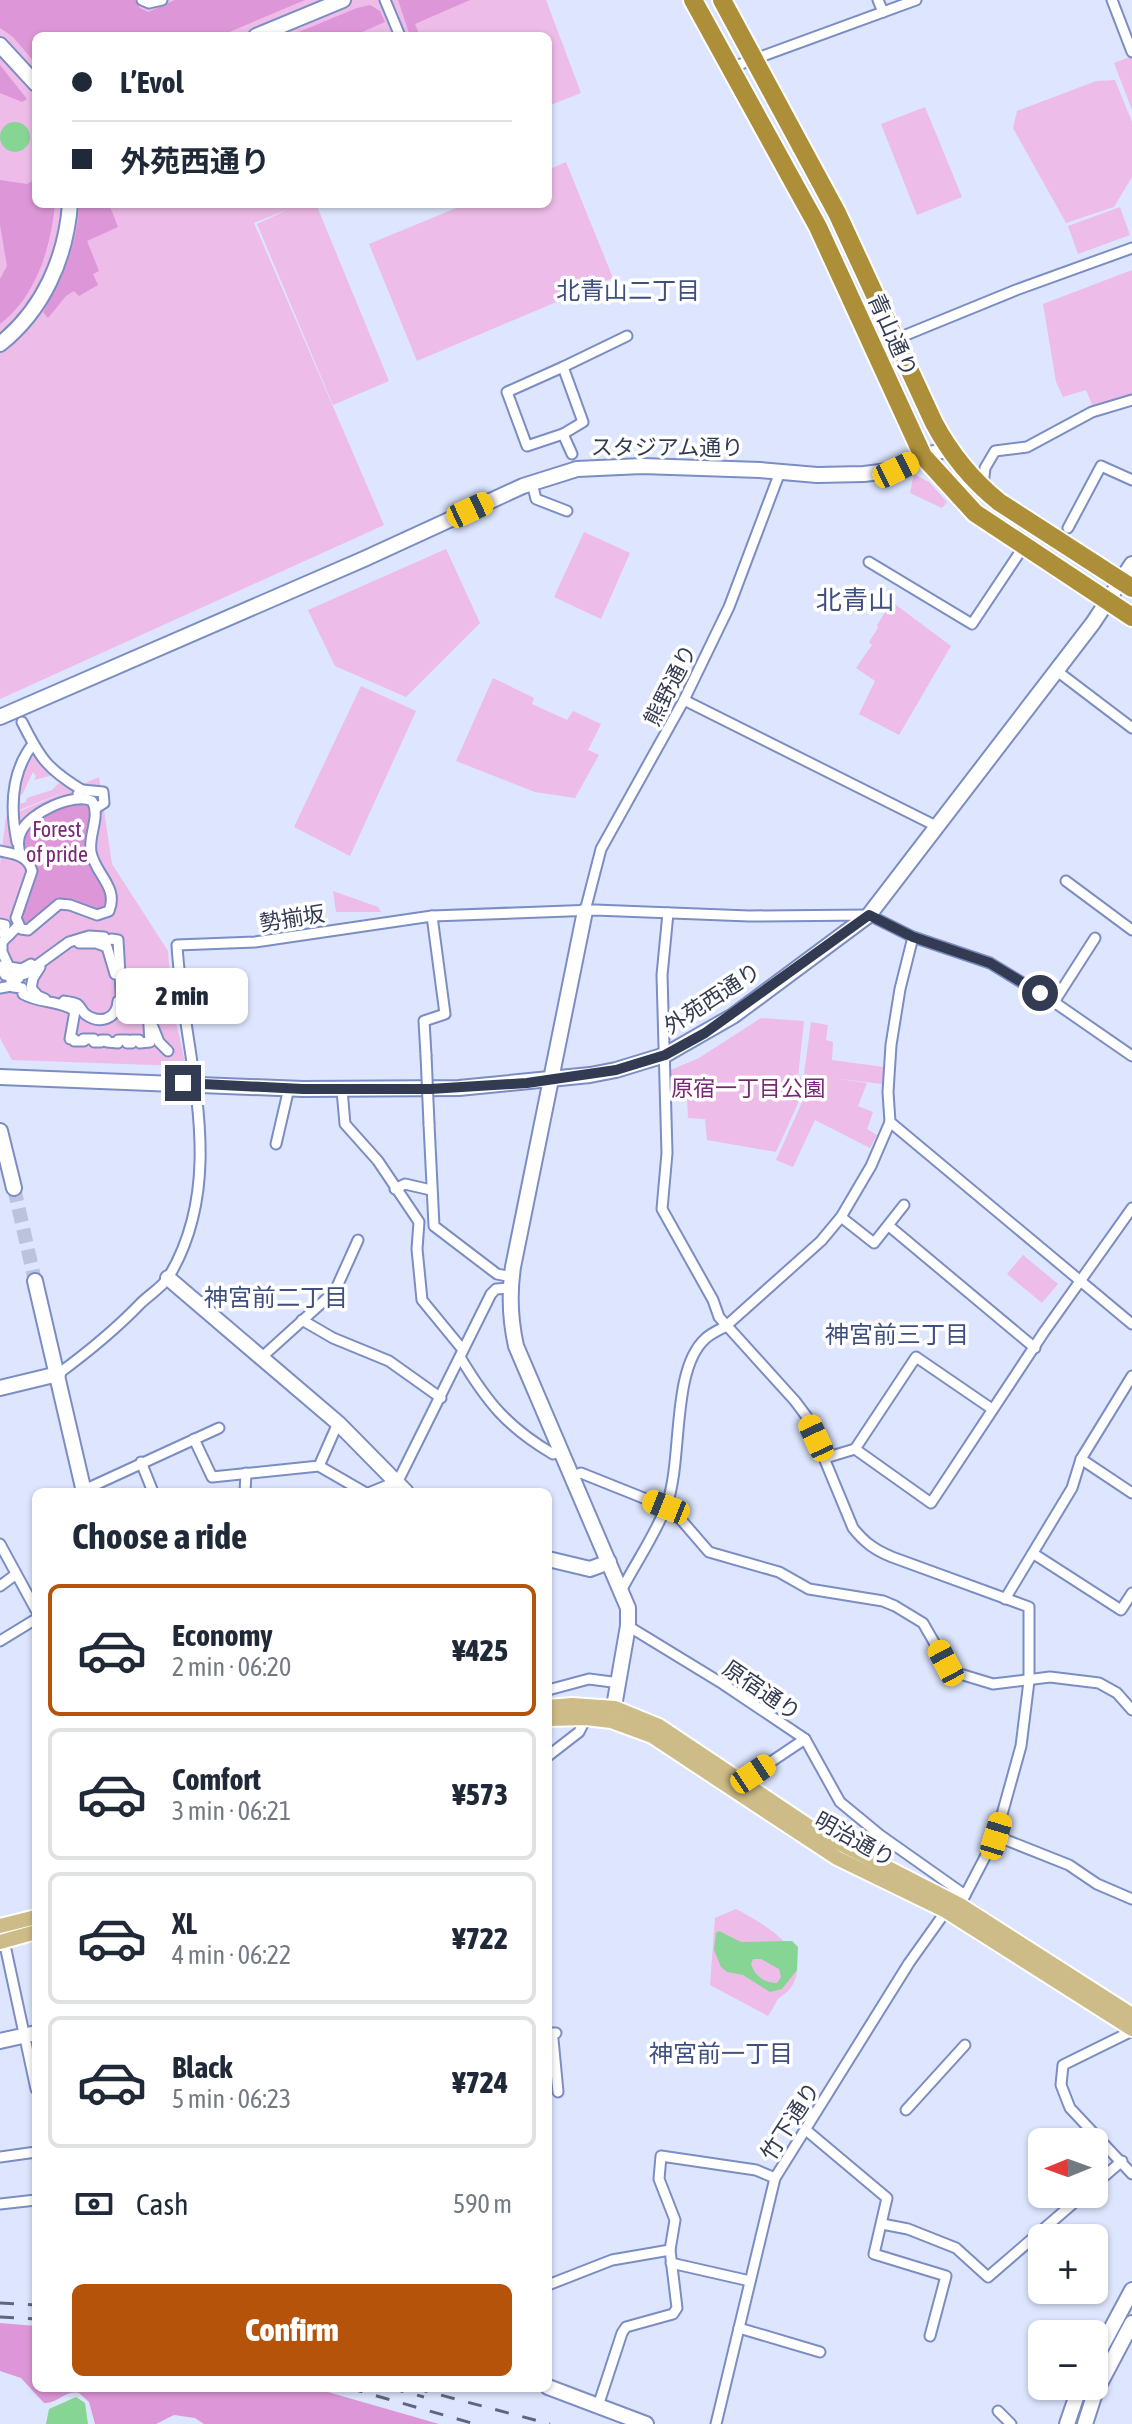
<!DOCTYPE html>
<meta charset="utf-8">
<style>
body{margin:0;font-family:"Asap Condensed","Noto Sans JP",sans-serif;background:#f6f6f7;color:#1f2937;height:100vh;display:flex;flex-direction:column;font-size:30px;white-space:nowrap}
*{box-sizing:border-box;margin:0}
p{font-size:26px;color:#747a83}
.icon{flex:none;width:44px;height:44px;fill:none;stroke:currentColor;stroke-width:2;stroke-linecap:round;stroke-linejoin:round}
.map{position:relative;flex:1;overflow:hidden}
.panel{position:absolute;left:32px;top:1488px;width:520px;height:904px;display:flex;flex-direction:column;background:#fff;border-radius:12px;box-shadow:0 2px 6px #0004}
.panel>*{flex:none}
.hud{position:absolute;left:32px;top:32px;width:520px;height:176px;border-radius:12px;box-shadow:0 2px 6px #0004;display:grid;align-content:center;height:176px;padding:0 40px;background:#fff}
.needle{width:52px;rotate:269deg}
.tools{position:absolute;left:1028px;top:2128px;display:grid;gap:16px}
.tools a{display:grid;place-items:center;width:80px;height:80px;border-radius:12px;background:#fff;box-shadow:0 2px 6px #0004;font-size:40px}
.end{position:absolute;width:36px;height:36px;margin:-18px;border:10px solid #333b52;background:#fff;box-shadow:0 0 0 4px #fff}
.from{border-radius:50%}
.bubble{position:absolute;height:56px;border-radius:12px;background:#fff;box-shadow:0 2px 6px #0004;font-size:26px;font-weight:800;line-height:56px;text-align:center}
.car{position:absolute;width:24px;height:48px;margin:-24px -12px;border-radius:10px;box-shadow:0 0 6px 2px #0007;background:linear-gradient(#f5c518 24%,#345 0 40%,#f5c518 0 76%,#345 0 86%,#f5c518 0)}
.hud b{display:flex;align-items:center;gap:28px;height:76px;font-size:30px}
.hud b+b{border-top:2px solid #e0e1e3}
.hud i{width:20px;height:20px;background:#1f2937}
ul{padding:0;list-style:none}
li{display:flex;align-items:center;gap:24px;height:132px;margin:0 16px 12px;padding:0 24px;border:4px solid #e0e1e3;border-radius:12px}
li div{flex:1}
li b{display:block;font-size:30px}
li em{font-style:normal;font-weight:800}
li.selected{border-color:#b45309}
li>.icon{width:72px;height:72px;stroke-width:1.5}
h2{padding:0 40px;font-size:36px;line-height:96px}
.pay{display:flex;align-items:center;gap:20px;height:88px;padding:0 40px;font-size:30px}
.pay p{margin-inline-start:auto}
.button{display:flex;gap:16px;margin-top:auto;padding:16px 40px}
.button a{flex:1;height:92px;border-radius:12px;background:#b45309;color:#fff;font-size:32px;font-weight:800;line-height:92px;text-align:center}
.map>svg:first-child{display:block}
.green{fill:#edbce8}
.forest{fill:#dd97d8}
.water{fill:#86d595;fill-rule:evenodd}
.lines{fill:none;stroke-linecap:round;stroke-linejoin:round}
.secondary-tunnel{stroke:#bbc4dc;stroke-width:14;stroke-dasharray:14 7;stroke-linecap:butt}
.street-casing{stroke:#7b8dc3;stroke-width:13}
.secondary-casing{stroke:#7b8dc3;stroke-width:18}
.primary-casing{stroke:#fff;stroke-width:18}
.highway-casing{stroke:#fff;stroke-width:22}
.street{stroke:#fff;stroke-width:9}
.secondary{stroke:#fff;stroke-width:14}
.primary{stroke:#cebc88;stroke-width:14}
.highway{stroke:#ad8f39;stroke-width:18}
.rail{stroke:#5e677e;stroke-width:3;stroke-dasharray:14 14;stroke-linecap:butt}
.street-bridge-casing{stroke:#7b8dc3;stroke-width:13;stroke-linecap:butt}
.street-bridge{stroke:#fff;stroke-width:9}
.route{stroke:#333b52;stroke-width:10}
.labels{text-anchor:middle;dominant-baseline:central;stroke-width:7;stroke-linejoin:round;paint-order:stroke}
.street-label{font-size:22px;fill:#333b52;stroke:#fff}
.park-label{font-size:22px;fill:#792876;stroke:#fff}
.neighbourhood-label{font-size:24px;fill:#3f4f80;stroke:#fff}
.quarter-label{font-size:26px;fill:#3f4f80;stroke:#fff}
</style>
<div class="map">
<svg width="1132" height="2424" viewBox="0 0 1132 2424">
<rect width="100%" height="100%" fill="#dde6fe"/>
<g class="green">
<path d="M0 0H138L142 6 149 8 170 0H546L581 93 548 106V36H36V204H316L389 381 333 405 257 224 289 209 254 223 384 525 0 699Z"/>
<path d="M1132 56V110L1114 63Z"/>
<path d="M1115 80 1132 122V177L1114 207 1066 223 1013 128 1017 111 1096 81Z"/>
<path d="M925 107 962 197 917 215 881 124Z"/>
<path d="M566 162 613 278 417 361 369 244 466 204H548V170Z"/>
<path d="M1120 207 1130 235 1078 254 1068 226Z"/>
<path d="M1132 270V399L1094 409 1086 390 1063 397 1056 382 1043 304Z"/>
<path d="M914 474 929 482 947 502 942 508 910 493Z"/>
<path d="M584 532 630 553 601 619 554 597Z"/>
<path d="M446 549 480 623 406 697 335 666 308 610Z"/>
<path d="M892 602 951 646 899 735 859 714 875 681 856 668 872 645 869 642 878 628 877 625Z"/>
<path d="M493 678 534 698 532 704 567 720 573 711 601 724 588 750 599 755 575 798 535 792 456 761Z"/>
<path d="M361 686 416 711 350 856 294 827Z"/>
<path d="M31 754 53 775 34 780 36 776 33 772 22 795 16 793 21 770Z"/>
<path d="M99 777 112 864 168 951 172 1004 185 1062 181 1066 12 1060 0 1038V864L6 817 72 789 14 812 15 799 20 800V804L26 802 27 798 52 790 61 781 76 787Z"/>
<path d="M333 891 378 907 381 912H336Z"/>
<path d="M761 1018 804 1021 798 1077 809 1079 776 1152 707 1140 705 1119 688 1118 687 1097H668V1071L699 1058Z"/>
<path d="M811 1022 828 1025 826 1040 833 1042 832 1060 884 1067 882 1084 833 1078 867 1083 858 1106 873 1112 867 1129 877 1135 870 1148 815 1120 793 1167 776 1160 814 1076 804 1074Z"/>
<path d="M1023 1255 1058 1284 1042 1303 1007 1274Z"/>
<path d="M736 1909C760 1922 814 1950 792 1986 789 1992 782 1995 778 1999 775 2004 772 2010 768 2016L710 1985 715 1918Z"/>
</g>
<g class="forest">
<path d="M0 0H135L140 8 148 12 175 0H305L220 36H36V64L13 37 0 28Z"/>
<path d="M398 0H470L415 24 420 36H410Z"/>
<path d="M370 5 380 11 385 22 353 36H289L357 8Z"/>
<path d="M0 65 27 99 22 102 0 93Z"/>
<path d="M36 179V204H55C51 247 36 297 0 324V279L7 266 0 225V180L27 184Z"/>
<path d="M79 204H109L118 227 87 241 99 271 93 274 98 285 79 296 74 291 66 296 48 318 43 312C62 278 78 244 79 204Z"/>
<path d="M79 799 87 801 93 807 88 844 110 892 107 909 101 912 60 900C46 906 40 925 23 926 17 911 27 900 27 884 28 876 29 867 28 859 27 853 22 848 21 842 20 818 62 806 79 799Z"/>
<path d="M0 2323 36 2326V2388H314L439 2424H204L195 2418 174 2415 156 2424H95L89 2402 79 2393C64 2390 58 2404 44 2403L21 2378 0 2371Z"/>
</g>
<g class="water">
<circle cx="15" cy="137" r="15"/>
<path d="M719 1931 741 1942 792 1941 798 1947 797 1970 782 1989 770 1992 743 1975 727 1972 721 1967 714 1950 716 1933ZM753 1959H761L779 1969 781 1977 777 1983C764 1983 755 1976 751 1964Z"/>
<path d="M76 2397 85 2403 88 2424H46L49 2409Z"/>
</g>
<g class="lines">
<path class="secondary-tunnel" d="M14 1188 35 1281"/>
<defs>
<g id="street">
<path d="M142 0 149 3 162 0"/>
<path d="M385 0 400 36"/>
<path d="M878 0 883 12"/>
<path d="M1112 0 1132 52"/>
<path d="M730 68 916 0"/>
<path d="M896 339 1016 290 1132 248"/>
<path d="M563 434 527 446 507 392 563 367"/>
<path d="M572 454 563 434 583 422 563 367 627 336"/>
<path d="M532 483 536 499 567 511"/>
<path d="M983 485 985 468 995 451 1027 447 1092 412 1132 400"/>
<path d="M1068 528 1101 466 1132 480"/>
<path d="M869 562 972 624 1024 546"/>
<path d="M1057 671 1132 728"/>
<path d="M684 700 938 827"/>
<path d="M22 722C40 758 47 769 82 790"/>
<path d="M78 794 82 790 103 792 104 803 96 808"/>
<path d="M17 842C10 808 11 772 33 744"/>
<path d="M0 851C14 854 28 855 32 871L16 918 21 929 28 930 59 904 70 905 97 915 109 911C119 887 95 874 91 852 88 835 101 816 92 801 74 792 29 813 21 832 17 840 18 848 21 856"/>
<path d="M1066 881 1132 930"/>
<path d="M585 911 601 849 684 700 729 607 780 472"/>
<path d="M668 913 662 975 667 1153 662 1209 713 1300 719 1317 795 1401 807 1417 853 1528C865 1543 875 1550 892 1557L1029 1607V1681L1021 1746 996 1836 960 1905 946 1911 909 1963 775 2178 716 2424"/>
<path d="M0 924 5 925 4 934 9 935"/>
<path d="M18 926 2 942V952L9 967 22 969 31 964"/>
<path d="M89 936 104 937 105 942 111 939 118 940 122 1010 125 1013 148 1010 150 1042 140 1043 139 1040H132V1043H127L128 1040H118V1043L107 1042V1040H101V1042H94V1039H83L84 1041H74V1039H70L75 1011C60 1000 40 1004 23 994L22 988 13 987 11 981 15 976 25 974 69 942Z"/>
<path d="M79 943H96L107 947 115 974"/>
<path d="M0 966 5 975 19 978"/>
<path d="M40 967 33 978 31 988 38 996 45 999"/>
<path d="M0 988 17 985"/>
<path d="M64 1001C68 1002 73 1002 77 1004 80 1006 82 1011 85 1014 100 1025 117 1019 118 1001"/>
<path d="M1054 1002 1095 938"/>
<path d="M153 1027 159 1042 168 1051"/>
<path d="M426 1055 424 1021 445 1014 432 916"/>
<path d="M342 1090 345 1124 378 1161 419 1222 417 1249 422 1300 463 1350"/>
<path d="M890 1122 1132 1324"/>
<path d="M429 1124 434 1226 497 1274 512 1277"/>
<path d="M276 1144 289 1088"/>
<path d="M395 1189 405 1184 431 1190"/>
<path d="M841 1217 874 1243 904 1205"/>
<path d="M889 1226 1035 1348"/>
<path d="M302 1320 333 1338 389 1361 441 1398"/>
<path d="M262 1357 335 1291 358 1240"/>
<path d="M460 1357C487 1402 507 1427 553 1454L561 1451"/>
<path d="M58 1374C88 1352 115 1330 141 1303 149 1295 162 1287 168 1278 231 1175 183 1056 177 945L255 942 432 916 595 910 749 916 869 915 913 937 990 963 1054 1002 1132 1056"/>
<path d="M194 1439 212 1477 319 1466 338 1423"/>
<path d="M855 1449 916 1357 992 1409"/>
<path d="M825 1458 855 1449 931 1503 1044 1332 1132 1208"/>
<path d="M1081 1459 1132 1493"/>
<path d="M141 1462 153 1492"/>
<path d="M319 1466 364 1492"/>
<path d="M572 1476 581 1473 666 1507 677 1515 709 1552 779 1572 809 1589 883 1601 895 1606 923 1623 946 1663 960 1674 993 1684 1050 1677 1099 1683 1117 1693 1132 1710"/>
<path d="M84 1490 219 1428"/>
<path d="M245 1492 246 1473"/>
<path d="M371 1492 398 1481 491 1294 496 1289 511 1288"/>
<path d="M0 1544 36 1610"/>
<path d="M1034 1554 1121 1610 1132 1593"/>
<path d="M0 1586 15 1575"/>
<path d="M621 1591C636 1562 656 1534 667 1504 683 1459 671 1370 705 1339 711 1333 719 1330 726 1326L821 1241 841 1217 871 1166 890 1122 888 1092 891 1045 900 989 913 937"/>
<path d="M1005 1599 1072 1488 1081 1459 1132 1376"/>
<path d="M628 1626 723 1684 805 1739 840 1802 880 1835 965 1895"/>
<path d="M0 1641 36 1619"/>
<path d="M548 1690 589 1679 620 1683"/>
<path d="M548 1756 579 1732 586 1718"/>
<path d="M746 1783 753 1774 805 1739"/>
<path d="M996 1836 1069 1865 1097 1884 1132 1899"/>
<path d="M3 1936 36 2089"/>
<path d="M1132 2031 1063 2065 1061 2085 1070 2108 1132 2174"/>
<path d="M548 2033H556"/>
<path d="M553 2039 558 2092"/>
<path d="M906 2110 965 2045"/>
<path d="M806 2130 887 2198 874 2254 946 2276 930 2336"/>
<path d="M0 2157 36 2152"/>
<path d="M1094 2185 1122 2161"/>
<path d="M0 2204 36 2200"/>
<path d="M882 2224 908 2229 956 2248 988 2277 1084 2194"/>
<path d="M671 2263 750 2281"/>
<path d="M548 2285 612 2260 670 2250"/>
<path d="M739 2328 820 2352"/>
<path d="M598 2406 622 2333 626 2327 673 2314 677 2308 670 2250 675 2220 659 2179 661 2156 756 2170 775 2178"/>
<path d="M998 2411 1011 2424"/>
</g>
<g id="secondary">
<path d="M256 36 343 0"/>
<path d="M0 45 36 84"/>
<path d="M0 344C43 310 66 258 70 204"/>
<path d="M0 717 364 559 523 486 577 469 642 466 760 470 817 475 864 474 896 470 923 456 949 449"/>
<path d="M585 911 513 1267C509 1294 510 1319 516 1346L628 1608V1626L612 1718"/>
<path d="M0 1077 303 1089 459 1088 590 1075 616 1070 665 1055 733 1016 869 915 1093 623 1132 564"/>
<path d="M0 1131 14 1188"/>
<path d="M168 1278 338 1423 406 1492"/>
<path d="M35 1281 84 1492"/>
<path d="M0 1388 58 1374"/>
<path d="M548 1559 590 1569 609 1562"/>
<path d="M0 2041 36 2033"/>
<path d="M1094 2361 1132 2290"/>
<path d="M548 2387 646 2424"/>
<path d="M1067 2424 1080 2386"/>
<path d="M1085 2424 1095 2393 1132 2323"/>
</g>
<g id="primary">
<path d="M548 1707 572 1705 615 1708 659 1726 816 1831 960 1905 1132 2015"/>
<path d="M548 1719 586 1718 611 1721 652 1736 837 1858 946 1911 1132 2029"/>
<path d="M0 1926 36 1917"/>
<path d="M0 1942 36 1932"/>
</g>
<g id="highway">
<path d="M693 0 818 227 923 456 975 513 1132 617"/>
<path d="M722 0 837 213 934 423C950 453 973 481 999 502L1132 588"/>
</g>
</defs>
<use href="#street" class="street-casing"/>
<use href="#secondary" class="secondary-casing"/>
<use href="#primary" class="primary-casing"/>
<use href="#highway" class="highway-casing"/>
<use href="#street" class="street"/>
<use href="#secondary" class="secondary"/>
<use href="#primary" class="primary"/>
<use href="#highway" class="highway"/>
<g class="rail">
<path d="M0 2303 36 2305"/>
<path d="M0 2317 36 2319"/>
<path d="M349 2388 475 2424"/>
<path d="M390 2388 424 2397"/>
<path d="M414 2388 550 2424"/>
</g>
<defs>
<path id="street-bridge" d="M426 1055 429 1124"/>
</defs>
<use href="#street-bridge" class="street-bridge-casing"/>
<use href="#street-bridge" class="street-bridge"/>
</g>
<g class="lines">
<path class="route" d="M183 1083 303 1089H430L527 1083 616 1070 665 1055 705 1033 869 915 913 937 990 963 1040 993"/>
</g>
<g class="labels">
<g class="street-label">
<text transform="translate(893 335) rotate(66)">青山通り</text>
<text x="667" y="447">スタジアム通り</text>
<text transform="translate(670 685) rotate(-63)">熊野通り</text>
<text transform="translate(292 918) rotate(-9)">勢揃坂</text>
<text transform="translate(712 998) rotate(-33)">外苑西通り</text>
<text transform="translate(762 1690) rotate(34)">原宿通り</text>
<text transform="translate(855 1839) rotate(29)">明治通り</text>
<text transform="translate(790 2121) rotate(-57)">竹下通り</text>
</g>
<g class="park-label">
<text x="57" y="829">Forest<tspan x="57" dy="25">of pride</tspan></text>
<text x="748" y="1088">原宿一丁目公園</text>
</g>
<g class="neighbourhood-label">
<text x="628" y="290">北青山二丁目</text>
<text x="276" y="1297">神宮前二丁目</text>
<text x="897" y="1334">神宮前三丁目</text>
<text x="721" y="2053">神宮前一丁目</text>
</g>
<g class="quarter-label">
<text x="855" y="600">北青山</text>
</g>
</g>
</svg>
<div class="tools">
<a><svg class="needle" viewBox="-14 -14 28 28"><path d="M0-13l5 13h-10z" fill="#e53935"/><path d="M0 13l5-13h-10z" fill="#747a83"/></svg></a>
<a>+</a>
<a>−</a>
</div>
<i class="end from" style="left:1040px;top:993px"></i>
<i class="end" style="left:183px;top:1083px"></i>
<div class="bubble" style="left:116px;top:968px;width:132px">2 min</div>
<i class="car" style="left:896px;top:470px;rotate:64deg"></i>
<i class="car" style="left:470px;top:510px;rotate:65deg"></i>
<i class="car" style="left:816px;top:1438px;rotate:335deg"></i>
<i class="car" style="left:666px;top:1507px;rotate:292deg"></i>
<i class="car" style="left:946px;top:1663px;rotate:332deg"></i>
<i class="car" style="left:753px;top:1774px;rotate:56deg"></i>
<i class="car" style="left:996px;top:1836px;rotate:17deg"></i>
<div class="hud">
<b><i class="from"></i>L’Evol</b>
<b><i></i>外苑西通り</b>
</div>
<section class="panel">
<h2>Choose a ride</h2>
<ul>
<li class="selected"><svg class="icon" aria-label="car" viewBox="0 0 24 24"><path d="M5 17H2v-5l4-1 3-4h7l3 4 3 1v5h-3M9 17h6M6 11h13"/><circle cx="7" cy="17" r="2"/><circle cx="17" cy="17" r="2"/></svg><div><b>Economy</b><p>2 min · 06:20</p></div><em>¥425</em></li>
<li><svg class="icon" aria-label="car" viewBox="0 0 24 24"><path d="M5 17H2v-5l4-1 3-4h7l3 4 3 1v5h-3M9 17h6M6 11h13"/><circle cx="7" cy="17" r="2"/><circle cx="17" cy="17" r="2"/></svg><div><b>Comfort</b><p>3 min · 06:21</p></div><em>¥573</em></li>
<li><svg class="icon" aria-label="car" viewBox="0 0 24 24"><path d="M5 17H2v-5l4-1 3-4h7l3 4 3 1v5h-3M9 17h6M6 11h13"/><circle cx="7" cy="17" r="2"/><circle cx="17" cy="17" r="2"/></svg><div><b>XL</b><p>4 min · 06:22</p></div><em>¥722</em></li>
<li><svg class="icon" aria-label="car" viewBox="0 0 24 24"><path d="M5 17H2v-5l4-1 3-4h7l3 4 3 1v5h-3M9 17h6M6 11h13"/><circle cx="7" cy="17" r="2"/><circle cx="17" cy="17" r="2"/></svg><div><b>Black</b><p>5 min · 06:23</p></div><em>¥724</em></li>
</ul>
<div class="pay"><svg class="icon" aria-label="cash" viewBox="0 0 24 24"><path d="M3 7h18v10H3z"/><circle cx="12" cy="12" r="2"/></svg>Cash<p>590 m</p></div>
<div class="button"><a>Confirm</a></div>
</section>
</div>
